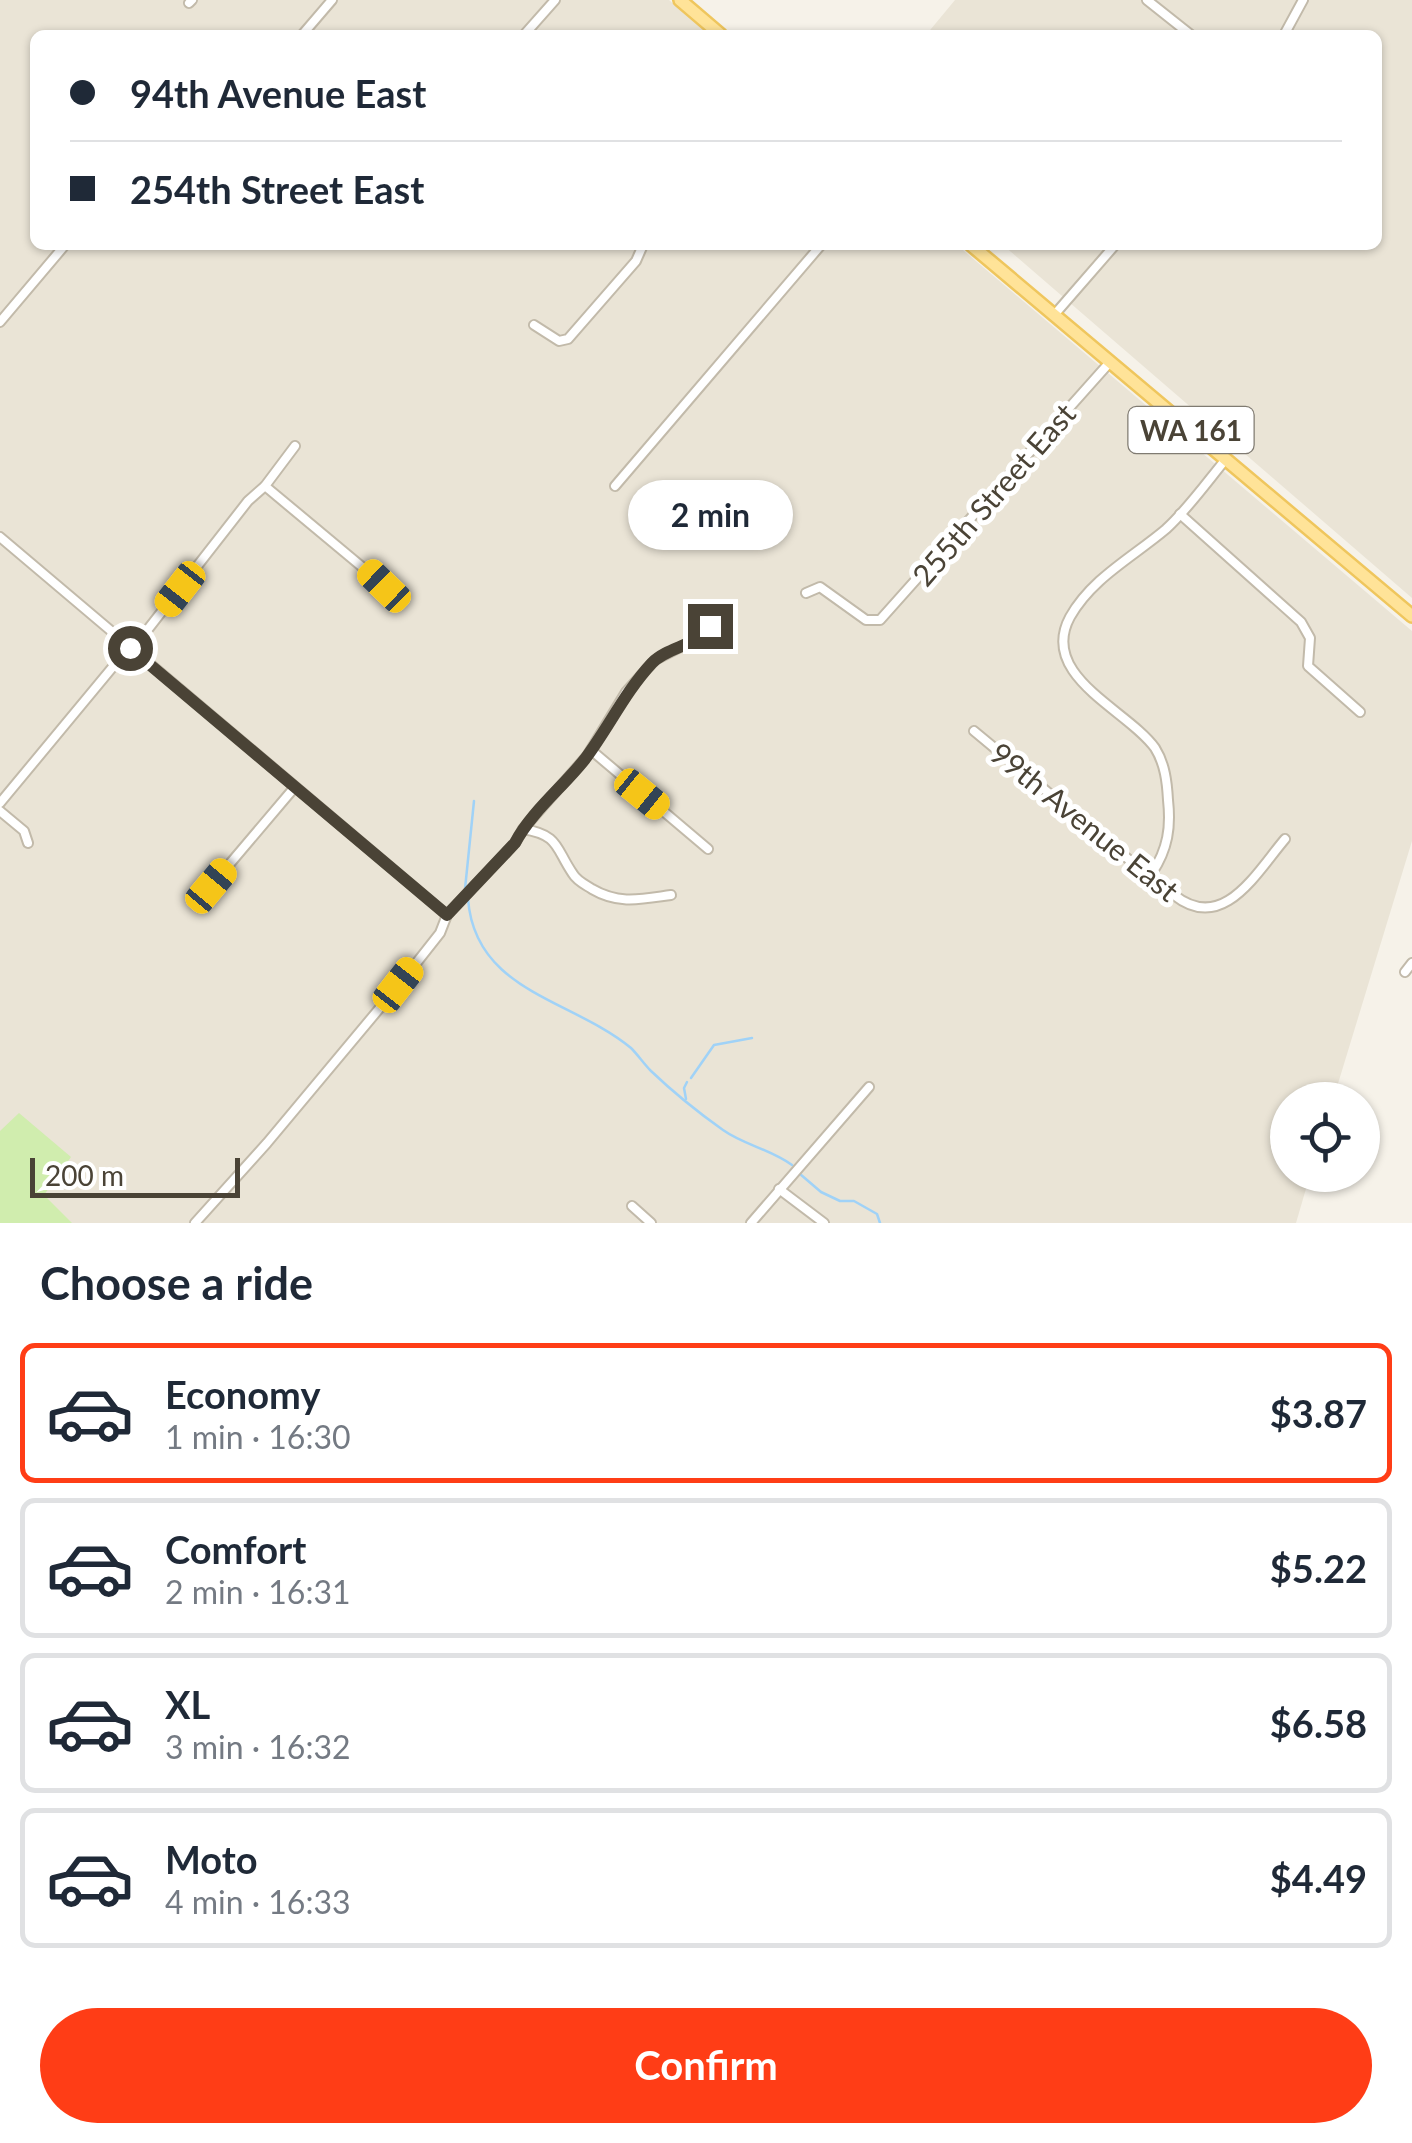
<!DOCTYPE html>
<meta charset="utf-8">
<style>
body{margin:0;font-family:Lato,sans-serif;background:#f6f6f7;color:#1f2937;height:100vh;display:flex;flex-direction:column;font-size:38px;white-space:nowrap}
*{box-sizing:border-box;margin:0}
p{font-size:32px;color:#747a83}
.icon{flex:none;width:55px;height:55px;fill:none;stroke:currentColor;stroke-width:2;stroke-linecap:round;stroke-linejoin:round}
.map{position:relative;height:1223px;overflow:hidden}
.drawer{display:flex;flex-direction:column;background:#fff;flex:1}
.drawer>*{flex:none}
.guide{position:absolute;left:30px;top:30px;width:1352px;height:220px;border-radius:15px;box-shadow:0 2px 8px #0004;display:grid;align-content:center;height:220px;padding:0 40px;background:#fff}
.buttons{position:absolute;left:1270px;top:1082px;display:grid;gap:20px}
.buttons a{display:grid;place-items:center;width:110px;height:110px;border-radius:50%;background:#fff;box-shadow:0 2px 8px #0004;font-size:50px}
.scale{position:absolute;left:30px;bottom:25px;width:210px;box-sizing:border-box;padding-left:10px;border:5px solid #4a4336;border-top:0;font-size:28px;line-height:35px;white-space:nowrap;color:#4a4336;-webkit-text-stroke:8px #fff;paint-order:stroke}
.end{position:absolute;width:45px;height:45px;margin:-22px;border:12px solid #4a4336;background:#fff;box-shadow:0 0 0 5px #fff}
.from{border-radius:50%}
.bubble{position:absolute;height:70px;border-radius:35px;background:#fff;box-shadow:0 2px 8px #0004;font-size:32px;font-weight:700;line-height:70px;text-align:center}
.car{position:absolute;width:30px;height:60px;margin:-30px -15px;border-radius:12px;box-shadow:0 0 8px 2px #0007;background:linear-gradient(#f5c518 24%,#345 0 40%,#f5c518 0 76%,#345 0 86%,#f5c518 0)}
.guide b{display:flex;align-items:center;gap:35px;height:95px;font-size:38px}
.guide b+b{border-top:2px solid #e0e1e3}
.guide i{width:25px;height:25px;background:#1f2937}
ul{padding:0;list-style:none}
li{display:flex;align-items:center;gap:30px;height:140px;margin:0 20px 15px;padding:0 20px;border:5px solid #e0e1e3;border-radius:15px}
li div{flex:1}
li b{display:block;font-size:38px}
li em{font-style:normal;font-weight:700}
li.selected{border-color:#ff3d16}
li>.icon{width:90px;height:90px;stroke-width:1.5}
h2{padding:0 40px;font-size:45px;line-height:120px}
.primary-button{display:flex;gap:20px;margin-top:auto;padding:20px 40px}
.primary-button a{flex:1;height:115px;border-radius:60px;background:#ff3d16;color:#fff;font-size:40px;font-weight:700;line-height:115px;text-align:center}
.map>svg:first-child{display:block}
.residential{fill:#eae4d6}
.green{fill:#d0edae}
.lines{fill:none;stroke-linecap:round;stroke-linejoin:round}
.stream{stroke:#a0d2f7;stroke-width:2.5}
.street-casing{stroke:#c2baaa;stroke-width:12}
.primary-casing{stroke:#efc65d;stroke-width:16}
.street{stroke:#fff;stroke-width:8}
.primary{stroke:#ffe398;stroke-width:11}
.route{stroke:#4a4336;stroke-width:12}
.labels{text-anchor:middle;dominant-baseline:central;stroke-width:10;stroke-linejoin:round;paint-order:stroke}
.shield{fill:#fff;stroke:#807b72;stroke-width:2.5}
.shield-label{font-size:28px;font-weight:bold;fill:#4a4336}
.street-label{font-size:30px;fill:#4a4336;stroke:#fff}
</style>
<div class="map">
<svg width="1412" height="1223" viewBox="0 0 1412 1223">
<rect width="100%" height="100%" fill="#f6f2e9"/>
<g class="residential">
<path d="M0 0H669L710 35H35V245H957L1412 631V841L1333 1100H1288V1175H1310L1296 1223H0Z"/>
<path d="M955 0H1412V598L1003 245H1378V35H926Z"/>
</g>
<path class="green" d="M19 1113 71 1157 44 1195 72 1223H0V1131Z"/>
<g class="lines">
<g class="stream">
<path d="M465 889 474 801"/>
<path d="M468 899C475 992 572 999 631 1048 638 1055 644 1064 651 1071 673 1092 699 1113 723 1130 744 1145 770 1149 792 1165"/>
<path d="M691 1078 714 1045 752 1038"/>
<path d="M686 1099 684 1088 687 1082"/>
<path d="M800 1174 821 1192 840 1201H854L877 1214 880 1223"/>
</g>
<defs>
<g id="street">
<path d="M1147 0 1191 35"/>
<path d="M189 3 192 0"/>
<path d="M302 35 332 0"/>
<path d="M524 35 555 0"/>
<path d="M1284 35 1303 0"/>
<path d="M1055 314 1115 245"/>
<path d="M0 322 65 245"/>
<path d="M534 325 559 341 568 339 636 261 643 245"/>
<path d="M265 486 385 586"/>
<path d="M615 486 821 245"/>
<path d="M1180 514 1301 622 1310 638 1308 666 1360 712"/>
<path d="M0 537 447 915"/>
<path d="M806 593 820 587 866 620H880L1110 362"/>
<path d="M974 731 1139 868 1152 873C1157 882 1165 888 1174 895 1223 934 1256 873 1285 839"/>
<path d="M591 750 708 849"/>
<path d="M0 803 121 657 138 642 248 501 265 486 295 446"/>
<path d="M0 811 24 831 28 843"/>
<path d="M523 829C560 835 555 848 573 874 577 881 586 885 592 889 619 905 642 899 671 895"/>
<path d="M1152 873C1168 849 1171 827 1168 800 1167 782 1165 764 1155 748 1128 710 1038 676 1070 617 1092 578 1133 557 1166 529 1188 509 1207 482 1226 459"/>
<path d="M211 886 294 788"/>
<path d="M1405 972 1412 963"/>
<path d="M779 1189 824 1223"/>
<path d="M632 1206 651 1223"/>
<path d="M195 1223 267 1143 399 985 440 933 447 915 515 843 523 829 587 756 626 692 655 660 704 635 709 629 703 614"/>
<path d="M751 1223 869 1087"/>
</g>
<g id="primary">
<path d="M680 0 721 35"/>
<path d="M971 245 1412 616"/>
</g>
</defs>
<use href="#street" class="street-casing"/>
<use href="#primary" class="primary-casing"/>
<use href="#street" class="street"/>
<use href="#primary" class="primary"/>
</g>
<g class="lines">
<path class="route" d="M130 648 447 915 515 843C531 812 563 787 585 759 609 727 625 692 652 663 668 646 699 646 710 626"/>
</g>
<g class="labels">
<rect class="shield" x="1128.5" y="407" width="125" height="46" rx="8"/>
<g class="shield-label">
<text x="1191" y="430">WA 161</text>
</g>
<g class="street-label">
<text transform="translate(993 494) rotate(-49)">255th Street East</text>
<text transform="translate(1085 821) rotate(39)">99th Avenue East</text>
</g>
</g>
</svg>
<div class="buttons">
<a><svg class="icon" aria-label="locate" viewBox="0 0 24 24"><circle cx="12" cy="12" r="6"/><path d="M12 2v4M12 18v4M2 12h4M18 12h4"/></svg></a>
</div>
<div class="scale">200 m</div>
<i class="end from" style="left:130px;top:648px"></i>
<i class="end" style="left:710px;top:626px"></i>
<div class="bubble" style="left:628px;top:480px;width:165px">2 min</div>
<i class="car" style="left:384px;top:586px;rotate:314deg"></i>
<i class="car" style="left:180px;top:589px;rotate:218deg"></i>
<i class="car" style="left:642px;top:794px;rotate:129deg"></i>
<i class="car" style="left:211px;top:886px;rotate:40deg"></i>
<i class="car" style="left:398px;top:985px;rotate:38deg"></i>
<div class="guide">
<b><i class="from"></i>94th Avenue East</b>
<b><i></i>254th Street East</b>
</div>
</div>
<section class="drawer">
<h2>Choose a ride</h2>
<ul>
<li class="selected"><svg class="icon" aria-label="car" viewBox="0 0 24 24"><path d="M5 17H2v-5l4-1 3-4h7l3 4 3 1v5h-3M9 17h6M6 11h13"/><circle cx="7" cy="17" r="2"/><circle cx="17" cy="17" r="2"/></svg><div><b>Economy</b><p>1 min · 16:30</p></div><em>$3.87</em></li>
<li><svg class="icon" aria-label="car" viewBox="0 0 24 24"><path d="M5 17H2v-5l4-1 3-4h7l3 4 3 1v5h-3M9 17h6M6 11h13"/><circle cx="7" cy="17" r="2"/><circle cx="17" cy="17" r="2"/></svg><div><b>Comfort</b><p>2 min · 16:31</p></div><em>$5.22</em></li>
<li><svg class="icon" aria-label="car" viewBox="0 0 24 24"><path d="M5 17H2v-5l4-1 3-4h7l3 4 3 1v5h-3M9 17h6M6 11h13"/><circle cx="7" cy="17" r="2"/><circle cx="17" cy="17" r="2"/></svg><div><b>XL</b><p>3 min · 16:32</p></div><em>$6.58</em></li>
<li><svg class="icon" aria-label="car" viewBox="0 0 24 24"><path d="M5 17H2v-5l4-1 3-4h7l3 4 3 1v5h-3M9 17h6M6 11h13"/><circle cx="7" cy="17" r="2"/><circle cx="17" cy="17" r="2"/></svg><div><b>Moto</b><p>4 min · 16:33</p></div><em>$4.49</em></li>
</ul>
<div class="primary-button"><a>Confirm</a></div>
</section>
